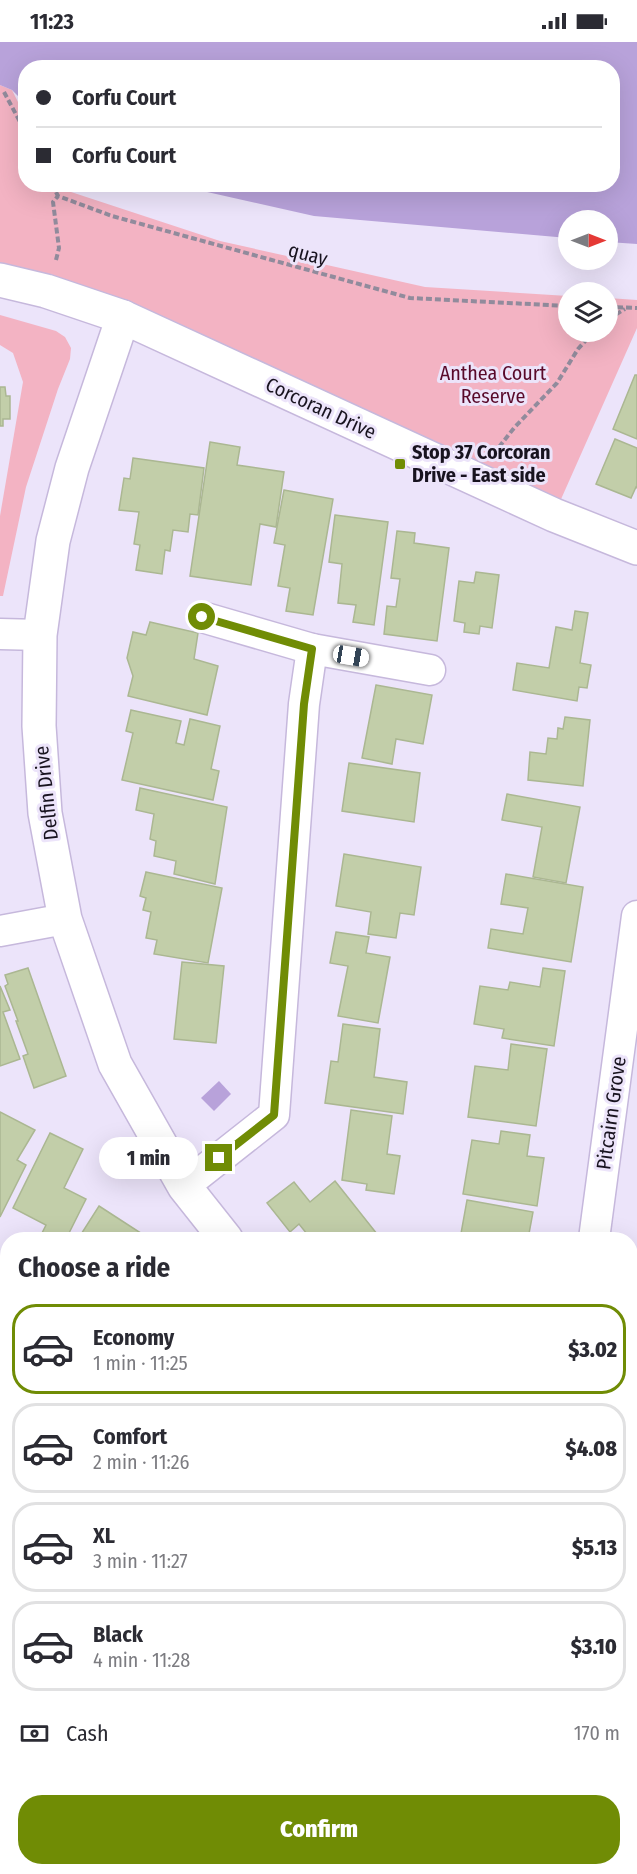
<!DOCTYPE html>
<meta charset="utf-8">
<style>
body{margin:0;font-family:"Fira Sans Condensed",sans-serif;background:#f7f7f7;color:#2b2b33;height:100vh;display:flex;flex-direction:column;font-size:22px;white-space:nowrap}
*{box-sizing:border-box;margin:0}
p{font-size:20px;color:#7c7c81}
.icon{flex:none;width:33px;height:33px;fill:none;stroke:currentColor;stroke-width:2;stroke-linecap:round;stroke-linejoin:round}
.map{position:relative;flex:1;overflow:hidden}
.side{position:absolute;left:0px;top:1190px;width:638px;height:644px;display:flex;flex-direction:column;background:#fff;border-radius:24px 24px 0 0;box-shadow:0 6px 24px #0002}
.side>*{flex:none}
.guide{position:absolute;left:18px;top:18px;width:602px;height:132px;border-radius:24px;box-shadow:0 6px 24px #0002;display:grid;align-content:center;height:132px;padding:0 18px;background:#fff}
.needle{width:39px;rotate:90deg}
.controls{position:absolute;left:558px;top:168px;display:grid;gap:12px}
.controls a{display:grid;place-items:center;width:60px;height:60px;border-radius:50%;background:#fff;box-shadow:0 6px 24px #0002;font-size:30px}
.end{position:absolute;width:27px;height:27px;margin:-14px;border:8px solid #708c05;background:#fff;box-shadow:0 0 0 3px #fff}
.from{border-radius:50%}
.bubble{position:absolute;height:42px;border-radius:21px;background:#fff;box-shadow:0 6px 24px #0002;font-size:20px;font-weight:800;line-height:42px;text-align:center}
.car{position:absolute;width:18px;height:36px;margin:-18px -9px;border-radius:8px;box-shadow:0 0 4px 2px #0007;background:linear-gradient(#fff 24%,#345 0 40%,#fff 0 76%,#345 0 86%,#fff 0)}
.guide b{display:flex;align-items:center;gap:21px;height:57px;font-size:22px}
.guide b+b{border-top:2px solid #e1e1e2}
.guide i{width:15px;height:15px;background:#2b2b33}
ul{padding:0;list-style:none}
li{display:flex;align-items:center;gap:18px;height:90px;margin:0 12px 9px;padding:0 6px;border:3px solid #e1e1e2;border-radius:24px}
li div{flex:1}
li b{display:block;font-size:22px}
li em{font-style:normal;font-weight:800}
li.active{border-color:#708c05}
li>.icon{width:54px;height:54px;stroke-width:1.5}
h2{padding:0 18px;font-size:27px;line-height:72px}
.pay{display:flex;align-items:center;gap:15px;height:66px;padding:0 18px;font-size:22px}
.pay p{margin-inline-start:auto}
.cta{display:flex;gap:12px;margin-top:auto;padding:12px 18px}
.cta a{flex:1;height:69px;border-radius:24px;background:#708c05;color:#fff;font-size:24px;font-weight:800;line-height:69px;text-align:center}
.status{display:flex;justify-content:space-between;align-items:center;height:42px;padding:0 30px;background:#fff;direction:ltr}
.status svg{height:16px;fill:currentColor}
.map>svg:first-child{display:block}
.green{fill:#f3b3c3}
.water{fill:#b8a2da}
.building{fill:#c2cea9;stroke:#abb792;stroke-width:1.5}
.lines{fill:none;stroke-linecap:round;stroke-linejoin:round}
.minor-casing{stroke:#c6b8dc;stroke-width:33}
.tertiary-casing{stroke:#c6b8dc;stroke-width:36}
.path{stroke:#918b9c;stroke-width:4;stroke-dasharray:6 3;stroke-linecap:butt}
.minor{stroke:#fff;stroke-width:30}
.tertiary{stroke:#fff;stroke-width:33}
.route{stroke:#708c05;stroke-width:8}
.poi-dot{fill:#708c05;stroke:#ece4fa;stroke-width:2}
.labels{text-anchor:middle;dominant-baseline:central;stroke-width:6;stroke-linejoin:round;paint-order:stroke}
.street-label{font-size:20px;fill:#18131f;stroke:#ece4fa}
.park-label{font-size:20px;fill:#59092a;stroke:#ece4fa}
.poi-label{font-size:20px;font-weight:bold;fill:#18131f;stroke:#ece4fa;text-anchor:start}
</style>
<div class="status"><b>11:23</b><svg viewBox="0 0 49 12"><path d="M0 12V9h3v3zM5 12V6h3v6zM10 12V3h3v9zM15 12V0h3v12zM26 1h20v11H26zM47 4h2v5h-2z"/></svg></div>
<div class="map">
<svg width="637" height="1832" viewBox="0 0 637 1832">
<rect width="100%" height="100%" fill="#ece4fa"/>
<g class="green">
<path d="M0 43 12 48 25 74 26 142 62 143 65 148 220 199 425 245 568 254V290H608V256L637 258V286L554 473 0 238Z"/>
<path d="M0 273 56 289 65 295 71 306 70 317 58 347 26 445 3 554H0V474L23 340 13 311 0 303Z"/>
</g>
<g class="water">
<path d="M0 0H637V202L608 200V178H568V196L314 174 176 143 612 142V26H26L25 61 12 48 0 43Z"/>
<path d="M219 1039 231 1052 214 1069 201 1056Z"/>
<path d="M0 1444 8 1449 7 1772 0 1767Z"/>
<path d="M75 1826H471L478 1832H83Z"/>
</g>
<g class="building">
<path d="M635 333H637V397L613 387Z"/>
<path d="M0 345H5L6 354H10V377H3V384H0Z"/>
<path d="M615 397 637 406V446L636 445 631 456 596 442Z"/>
<path d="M210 400 240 405 237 423 284 430 276 485 260 482 251 543 190 534Z"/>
<path d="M133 416 204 426 198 473 190 472 188 490 173 488 170 509 165 508 162 532 136 528 140 503 134 502 139 470 119 468 124 436 130 437Z"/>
<path d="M284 448 333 457 313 573 286 569 290 546 278 544 285 503 274 501Z"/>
<path d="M335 473 388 480 374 583 353 580 356 563 338 561 342 522 329 520Z"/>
<path d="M397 489 415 491 414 501 449 506 437 599 384 592 387 564 396 565 400 537 391 536Z"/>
<path d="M476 530 499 533 492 586 480 584 479 592 464 590 465 581 454 579 459 539 474 541Z"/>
<path d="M575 569 588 571 580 621 591 623 587 646 579 645 577 659 513 648 517 621 549 626 556 585 572 588Z"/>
<path d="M150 580 198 591 194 617 218 624 207 673 128 654 133 634 127 616 133 590 146 593Z"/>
<path d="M376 643 432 653 423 702 396 697 392 722 362 716Z"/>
<path d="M131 668 181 679 176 701 184 703 190 677 220 684 211 727 219 729 213 758 122 738 133 691 126 689Z"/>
<path d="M565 675 590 678 583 744 528 738 530 710 546 712 548 696 557 697 558 686 563 687Z"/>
<path d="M349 721 420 731 414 780 342 769Z"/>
<path d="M140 746 227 765 215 842 174 832 176 819 154 814 156 799 150 797 154 772 136 768Z"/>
<path d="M507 752 580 765 566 841 533 835 542 785 502 778Z"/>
<path d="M344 812 421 825 414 873 400 871 396 896 368 892 371 870 336 864Z"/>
<path d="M146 830 222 846 208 921 154 912 157 898 146 896 151 870 143 868 146 856 140 854Z"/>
<path d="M506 832 583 845 571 920 488 906 491 887 523 892 528 866 501 862Z"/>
<path d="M336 890 369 895 366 911 390 915 378 981 338 974 348 924 330 921Z"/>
<path d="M182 920 224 924 216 1001 174 997Z"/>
<path d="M28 926 66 1034 34 1046 23 1014 28 1012 16 979H18L5 944 8 942 5 933Z"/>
<path d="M543 926 565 929 554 1004 502 996 504 987 474 982 480 944 508 948 510 940 540 945Z"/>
<path d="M0 944 10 968 3 970 20 1017 0 1024Z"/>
<path d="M343 982 380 987 374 1035 407 1040 403 1072 325 1061 331 1019 338 1020Z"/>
<path d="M511 1002 547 1007 536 1084 468 1075 475 1024 508 1028Z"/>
<path d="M351 1068 392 1074 387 1112 400 1114 394 1152 366 1148 367 1142 342 1138Z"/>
<path d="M0 1070 35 1088 17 1118 26 1123 0 1175Z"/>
<path d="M501 1089 530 1093 527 1114 544 1116 537 1164 463 1152 472 1098 499 1102Z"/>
<path d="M50 1091 83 1107 64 1146 86 1157 66 1197H39L46 1183 13 1166Z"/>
<path d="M335 1139 381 1197H311L299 1182 290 1190 267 1161 294 1140 310 1160Z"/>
<path d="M467 1158 533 1170 528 1197H460Z"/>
<path d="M99 1164 150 1197H78Z"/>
<path d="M630 1289 637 1292V1349L632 1360 637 1363V1375L630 1390Z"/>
<path d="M0 1336 8 1341V1381L0 1393Z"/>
<path d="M8 1395V1423L0 1418V1406Z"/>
<path d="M630 1560 637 1566V1577L630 1586Z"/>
<path d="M633 1654 637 1658V1712L630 1705V1656Z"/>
<path d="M0 1799 8 1805V1826H9L4 1832H0Z"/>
<path d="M630 1825 637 1832H583L589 1826Z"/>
<path d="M504 1826H568L574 1832H503L501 1829Z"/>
</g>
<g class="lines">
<defs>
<g id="minor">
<path d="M202 575 312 607"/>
<path d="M0 592 40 593"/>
<path d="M0 889 65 877"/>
<path d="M184 1144 274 1073 304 662 312 607 430 628"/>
<path d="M594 1197 637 874"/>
<path d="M630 1226 637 1229"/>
<path d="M0 1236 8 1241"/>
<path d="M630 1761 637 1768"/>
</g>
<g id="tertiary">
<path d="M0 238 46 249 123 275 554 473 637 506"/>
<path d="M123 275 72 426 53 499 40 593 39 684 45 771 65 877 115 1022 184 1144 226 1197"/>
<path d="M630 1474 637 1477"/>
</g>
</defs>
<use href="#minor" class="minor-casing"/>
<use href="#tertiary" class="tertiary-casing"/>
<g class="path">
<path d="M4 50 26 91"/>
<path d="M52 142 58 154 112 174 410 256 568 264"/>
<path d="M56 218 59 206 53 160 58 154"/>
<path d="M608 265 637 266"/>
<path d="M608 277 625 267"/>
<path d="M499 405 514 386 557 341 578 307 593 290"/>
</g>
<use href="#minor" class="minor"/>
<use href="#tertiary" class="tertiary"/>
</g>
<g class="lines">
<path class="route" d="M202 575 312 607 304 662 274 1073 219 1116"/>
</g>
<rect class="poi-dot" x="394" y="416" width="12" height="12" rx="3"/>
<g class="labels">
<g class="street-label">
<text transform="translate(308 212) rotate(15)">quay</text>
<text transform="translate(321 366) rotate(25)">Corcoran Drive</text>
<text transform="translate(46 751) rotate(-96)">Delfin Drive</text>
<text transform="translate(611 1071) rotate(-82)">Pitcairn Grove</text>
</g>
<g class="park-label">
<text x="493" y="331">Anthea Court<tspan x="493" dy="23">Reserve</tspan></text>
</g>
<g class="poi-label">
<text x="412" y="410">Stop 37 Corcoran<tspan x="412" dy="23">Drive - East side</tspan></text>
</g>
</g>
</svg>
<div class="controls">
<a><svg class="needle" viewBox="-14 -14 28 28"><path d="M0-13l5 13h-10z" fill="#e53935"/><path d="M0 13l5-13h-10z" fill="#7c7c81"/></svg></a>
<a><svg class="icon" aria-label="layers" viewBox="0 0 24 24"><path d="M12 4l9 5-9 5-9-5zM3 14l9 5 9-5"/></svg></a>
</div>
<i class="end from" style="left:202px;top:575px"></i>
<i class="end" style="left:219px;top:1116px"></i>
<div class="bubble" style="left:99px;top:1095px;width:99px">1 min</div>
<i class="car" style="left:351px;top:614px;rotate:100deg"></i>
<div class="guide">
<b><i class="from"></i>Corfu Court</b>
<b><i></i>Corfu Court</b>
</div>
<section class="side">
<h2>Choose a ride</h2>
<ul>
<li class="active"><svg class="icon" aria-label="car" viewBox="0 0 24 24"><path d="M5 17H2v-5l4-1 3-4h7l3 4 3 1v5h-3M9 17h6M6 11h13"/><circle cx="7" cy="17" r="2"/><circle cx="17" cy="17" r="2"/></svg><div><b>Economy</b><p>1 min · 11:25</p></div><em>$3.02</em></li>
<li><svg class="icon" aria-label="car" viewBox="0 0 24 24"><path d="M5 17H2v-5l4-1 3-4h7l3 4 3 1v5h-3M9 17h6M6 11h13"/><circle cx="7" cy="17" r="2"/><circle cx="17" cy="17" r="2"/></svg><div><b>Comfort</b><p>2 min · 11:26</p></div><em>$4.08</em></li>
<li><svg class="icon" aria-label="car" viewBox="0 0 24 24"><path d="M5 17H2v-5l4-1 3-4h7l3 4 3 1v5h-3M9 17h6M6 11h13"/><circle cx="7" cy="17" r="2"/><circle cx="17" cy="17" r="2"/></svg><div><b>XL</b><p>3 min · 11:27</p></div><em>$5.13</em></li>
<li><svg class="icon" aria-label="car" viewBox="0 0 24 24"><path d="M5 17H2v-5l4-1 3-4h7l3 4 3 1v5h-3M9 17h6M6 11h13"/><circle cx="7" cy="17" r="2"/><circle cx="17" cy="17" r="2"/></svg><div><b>Black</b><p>4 min · 11:28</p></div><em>$3.10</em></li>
</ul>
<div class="pay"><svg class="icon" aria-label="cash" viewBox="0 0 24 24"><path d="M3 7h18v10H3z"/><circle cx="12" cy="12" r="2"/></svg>Cash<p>170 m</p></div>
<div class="cta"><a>Confirm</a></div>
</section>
</div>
